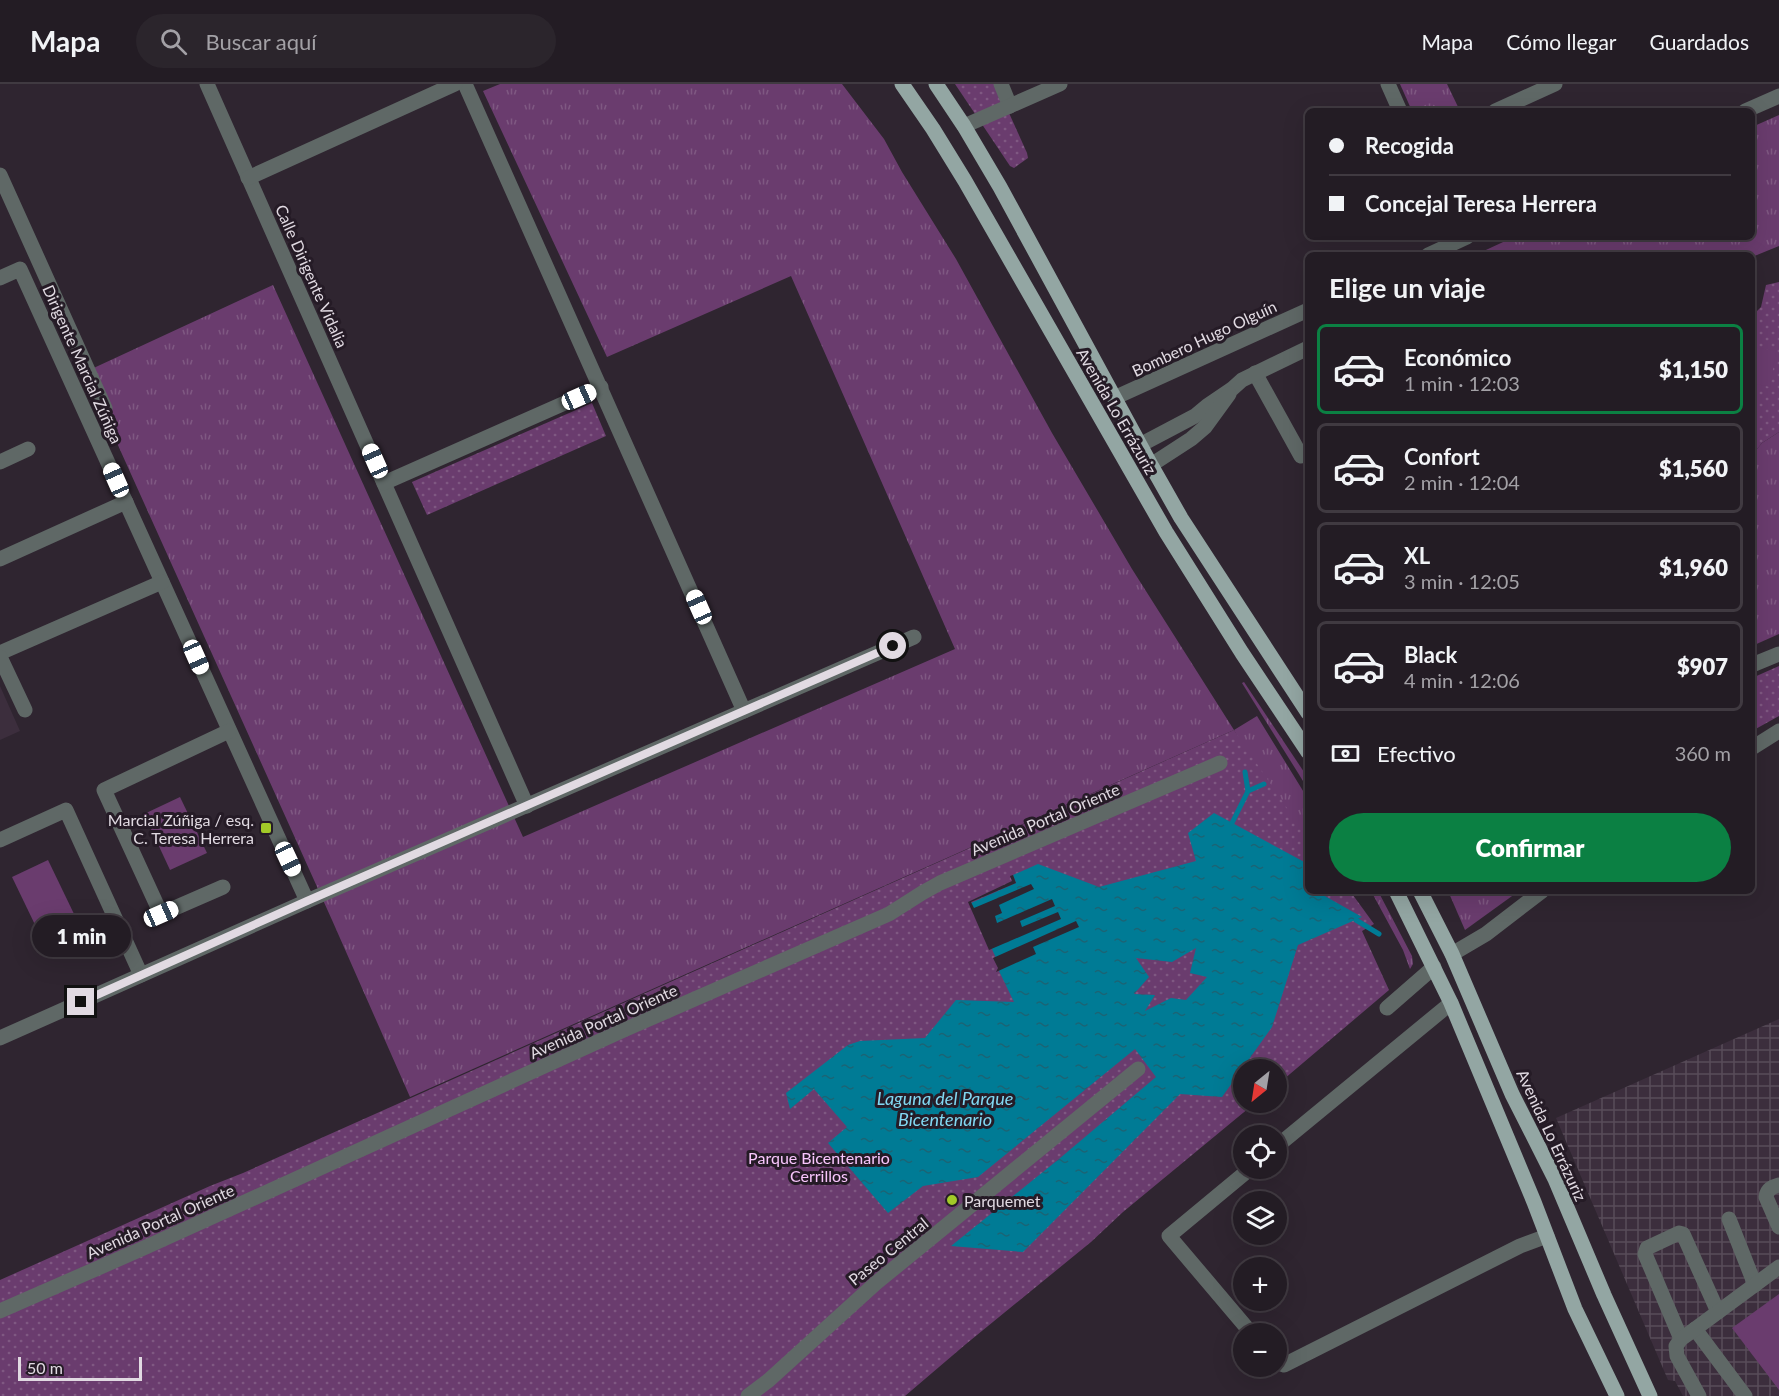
<!DOCTYPE html>
<html lang="es">
<meta charset="utf-8">
<style>
body{margin:0;font-family:Lato,sans-serif;background:#2b252c;color:#f1f3f6;height:100vh;display:flex;flex-direction:column;font-size:22px;white-space:nowrap}
*{box-sizing:border-box;margin:0}
p{font-size:20px;color:#a3a1a6}
.icon{flex:none;width:33px;height:33px;fill:none;stroke:currentColor;stroke-width:2;stroke-linecap:round;stroke-linejoin:round}
.map{position:relative;flex:1;overflow:hidden}
.drawer{position:absolute;left:1305px;top:168px;width:450px;height:642px;display:flex;flex-direction:column;background:#231c24;border-radius:9px;box-shadow:0 6px 24px #0002,0 0 0 2px #403a41}
.drawer>*{flex:none}
.banner{position:absolute;left:1305px;top:24px;width:450px;height:132px;border-radius:9px;box-shadow:0 6px 24px #0002,0 0 0 2px #403a41;display:grid;align-content:center;height:132px;padding:0 24px;background:#231c24}
.needle{width:39px;rotate:210deg}
.buttons{position:absolute;left:1233px;top:975px;display:grid;gap:12px}
.buttons a{display:grid;place-items:center;width:54px;height:54px;border-radius:50%;background:#231c24;box-shadow:0 6px 24px #0002,0 0 0 2px #403a41;font-size:30px}
.scale{position:absolute;left:18px;bottom:15px;width:124px;box-sizing:border-box;padding-left:6px;border:3px solid #e1dae2;border-top:0;font-size:16px;line-height:21px;white-space:nowrap;color:#e1dae2;-webkit-text-stroke:4px #251b26;paint-order:stroke}
.end{position:absolute;width:27px;height:27px;margin:-14px;border:8px solid #e1dae2;background:#111;box-shadow:0 0 0 3px #111}
.from{border-radius:50%}
.bubble{position:absolute;height:42px;border-radius:21px;background:#231c24;box-shadow:0 6px 24px #0002,0 0 0 2px #403a41;font-size:20px;font-weight:800;line-height:42px;text-align:center}
.car{position:absolute;width:18px;height:36px;margin:-18px -9px;border-radius:8px;box-shadow:0 0 4px 2px #0007;background:linear-gradient(#fff 24%,#345 0 40%,#fff 0 76%,#345 0 86%,#fff 0)}
.banner b{display:flex;align-items:center;gap:21px;height:57px;font-size:22px}
.banner b+b{border-top:2px solid #403a41}
.banner i{width:15px;height:15px;background:#f1f3f6}
ul{padding:0;list-style:none}
li{display:flex;align-items:center;gap:18px;height:90px;margin:0 12px 9px;padding:0 12px;border:3px solid #403a41;border-radius:9px}
li div{flex:1}
li b{display:block;font-size:22px}
li em{font-style:normal;font-weight:800}
li.current{border-color:#0b8043}
li>.icon{width:54px;height:54px;stroke-width:1.5}
h2{padding:0 24px;font-size:27px;line-height:72px}
.pay{display:flex;align-items:center;gap:15px;height:66px;padding:0 24px;font-size:22px}
.pay p{margin-inline-start:auto}
.action{display:flex;gap:12px;margin-top:auto;padding:12px 24px}
.action a{flex:1;height:69px;border-radius:36px;background:#0b8043;color:#fff;font-size:24px;font-weight:800;line-height:69px;text-align:center}
header{display:flex;align-items:center;gap:36px;box-sizing:border-box;height:84px;padding:0 30px;background:#231c24;border-bottom:2px solid #403a41}
header strong{font-size:28px}
nav{display:flex;gap:33px;margin-inline-start:auto;font-size:21px}
.search{width:420px;height:54px;background:#2b252c;display:flex;align-items:center;gap:15px;box-sizing:border-box;padding:0 21px;border-radius:33px;color:#a3a1a6;font-size:22px}
.map>svg:first-child{display:block}
.built{fill:#3c2e3d}
.industrial{fill:url(#industrial-grid)}
.grass{fill:url(#grass-tufts)}
.park{fill:url(#park-dots)}
.garden{fill:#6a3c6e}
.water{fill:url(#water-ripples);fill-rule:evenodd}
.pier{fill:#2f2530}
.lines{fill:none;stroke-linecap:round;stroke-linejoin:round}
.stream{stroke:#007b95;stroke-width:5}
.minor{stroke:#5f6866;stroke-width:15}
.major{stroke:#93a6a3;stroke-width:15}
.route{stroke:#e1dae2;stroke-width:8}
.poi-dot{fill:#a2c928;stroke:#251b26;stroke-width:2}
.labels{text-anchor:middle;dominant-baseline:central;stroke-width:6;stroke-linejoin:round;paint-order:stroke}
.street-label{font-size:16px;fill:#e1dae2;stroke:#251b26}
.poi-label{font-size:16px;fill:#e1dae2;stroke:#251b26;text-anchor:end}
.park-label{font-size:16px;fill:#f9c6fd;stroke:#251b26}
.water-label{font-size:18px;font-style:italic;fill:#81d8f2;stroke:#251b26}
</style>
<header>
<strong>Mapa</strong>
<div class="search"><svg class="icon" aria-label="search" viewBox="0 0 24 24"><circle cx="10" cy="10" r="6"/><path d="M15 15l6 6"/></svg>Buscar aquí</div>
<nav><a>Mapa</a><a>Cómo llegar</a><a>Guardados</a></nav>
</header>
<div class="map">
<svg width="1779" height="1312" viewBox="0 0 1779 1312">
<defs>
<pattern id="industrial-grid" width="8" height="8" patternUnits="userSpaceOnUse" patternTransform="scale(1.5)"><rect width="8" height="8" fill="#3c2e3d"/><path d="M0 4h8M4 0v8" fill="none" stroke="#584c59"/></pattern>
<pattern id="grass-tufts" width="24" height="20" patternUnits="userSpaceOnUse" patternTransform="scale(1.5)"><rect width="24" height="20" fill="#6a3c6e"/><path d="M3 7l-1-3M5 7V3M7 7l1-3M15 17l-1-3M17 17v-4M19 17l1-3" fill="none" stroke="#7f5882"/></pattern>
<pattern id="park-dots" width="8" height="8" patternUnits="userSpaceOnUse" patternTransform="scale(1.5)"><rect width="8" height="8" fill="#6a3c6e"/><path d="M2 2h.1M6 6h.1" fill="none" stroke="#7f5882" stroke-width="1.8" stroke-linecap="round"/></pattern>
<pattern id="water-ripples" width="26" height="14" patternUnits="userSpaceOnUse" patternTransform="scale(1.5)"><rect width="26" height="14" fill="#007b95"/><path d="M2 4q2-2 4 0t4 0M15 11q2-2 4 0t4 0" fill="none" stroke="#1b6475"/></pattern>
</defs>
<rect width="100%" height="100%" fill="#2f2530"/>
<path class="built" d="M0 602 20 647 0 656Z"/>
<path class="industrial" d="M1779 935V1312H1683L1675 1297 1668 1296 1556 1034Z"/>
<g class="grass">
<path d="M500 0H842L884 55 902 88 956 175 1052 349 1132 485 1234 646 1257 632 1308 715V780L1234 646 410 1013 332 836 85 288 273 201 523 753 955 565 791 192 607 273 483 7Z"/>
<path d="M1400 0H1447L1460 27H1412Z"/>
<path d="M1779 31V162L1752 173V171H1475L1514 153H1752V43Z"/>
<path d="M1779 348V550L1752 562V371L1762 359Z"/>
<path d="M1244 598 1308 694V705L1242 599Z"/>
<path d="M1371 807H1378L1412 872 1413 880 1410 885 1403 866Z"/>
<path d="M1448 807H1519L1465 846Z"/>
</g>
<g class="park">
<path d="M955 0H996L1027 69 1028 74 1014 84 1010 82Z"/>
<path d="M1779 198V348L1762 359 1752 371V232L1761 223 1766 201Z"/>
<path d="M592 319 606 352 427 431 412 398Z"/>
<path d="M1779 582V632L1752 647V594Z"/>
<path d="M1234 646 1308 755V807H1350L1374 840 1362 847 1389 906 1277 1001 1276 986H1244V1018L1255 1019 1123 1128 1091 1158 966 1260 905 1312H0V1196L210 1102 243 1089Z"/>
</g>
<g class="garden">
<path d="M1752 263 1776 267 1770 303 1752 299Z"/>
<path d="M180 713 207 769 170 786 144 730Z"/>
<path d="M48 776 75 832 39 849 12 793Z"/>
<path d="M1779 1210V1306L1732 1244Z"/>
</g>
<path class="water" d="M1214 729 1308 780V807H1322L1323 811 1362 833 1298 861 1272 943 1222 1013 1180 1010 1023 1168 951 1162 1059 1075 1156 993 1135 965 978 1093 923 1102 888 1129 828 1059 847 1043 814 1005 790 1025 786 1009 848 961 860 957 925 954 956 916 1014 918 999 887 1001 885 971 819 1016 799 1013 791 1038 780 1099 803 1196 777 1188 749ZM1196 864 1190 889 1207 893 1186 916 1171 914 1145 927 1155 911 1134 910 1149 893 1136 874 1172 878Z"/>
<g class="pier">
<path d="M1013 791 1016 799 971 818 974 824 1031 800 1034 805 999 821 1002 829 995 832 997 839 1052 815 1055 822 1020 837 1022 843 1058 828 1061 835 989 866 968 818 1012 797 1010 792Z"/>
<path d="M1076 837 1079 843 1033 863 1036 870 996 888 998 884 993 874Z"/>
</g>
<g class="lines">
<g class="stream">
<path d="M1248 707 1264 700"/>
<path d="M1232 739 1248 707 1245 688"/>
<path d="M1356 836 1379 850"/>
</g>
<g class="minor">
<path d="M207 0 527 722"/>
<path d="M465 0 744 627"/>
<path d="M1001 0 1010 22"/>
<path d="M1388 0 1400 27"/>
<path d="M1495 27 1555 0"/>
<path d="M1745 27 1779 12"/>
<path d="M964 42 1060 0"/>
<path d="M0 91 105 324"/>
<path d="M248 94 455 0"/>
<path d="M1428 171 1467 153"/>
<path d="M0 194 20 185 307 817"/>
<path d="M1255 289 1301 372"/>
<path d="M1114 314 1308 226"/>
<path d="M1140 361 1195 332 1207 322 1232 305 1242 296 1308 264"/>
<path d="M0 378 28 365"/>
<path d="M1151 381 1191 355 1205 343 1229 310"/>
<path d="M384 399 601 303"/>
<path d="M0 475 126 418"/>
<path d="M0 569 162 498"/>
<path d="M0 573 25 626"/>
<path d="M1752 581 1779 570"/>
<path d="M1752 664 1779 647"/>
<path d="M0 756 66 726 141 891"/>
<path d="M223 803 161 830 104 706 229 647"/>
<path d="M1452 870 1486 850 1542 807"/>
<path d="M1387 924 1434 883"/>
<path d="M0 954 307 817 914 553"/>
<path d="M1276 1063 1451 919"/>
<path d="M1251 1084 1169 1152 1252 1250"/>
<path d="M1779 1101C1772 1103 1767 1105 1766 1113L1779 1143"/>
<path d="M1729 1135 1755 1201"/>
<path d="M0 1227 146 1163 626 945 889 830 922 809 940 799 1220 679"/>
<path d="M1695 1245 1745 1312"/>
<path d="M1681 1255 1645 1170 1647 1164 1679 1149 1683 1150 1718 1228"/>
<path d="M1276 1278 1284 1281 1288 1279 1520 1162 1547 1152"/>
<path d="M748 1312 769 1296 876 1199 1138 985"/>
<path d="M1699 1312 1677 1272 1676 1262 1681 1255 1695 1245 1779 1183"/>
</g>
<g class="major">
<path d="M902 0 933 45 965 97 1166 448 1242 569 1308 668"/>
<path d="M936 0 964 42 1000 103 1151 381 1181 434 1308 629"/>
<path d="M1396 807 1451 919 1534 1118 1575 1225 1617 1312"/>
<path d="M1420 807 1452 870 1512 1010 1555 1095 1604 1211 1650 1312"/>
</g>
</g>
<g class="lines">
<path class="route" d="M81 918 307 817 893 562"/>
</g>
<g class="poi-dot">
<rect x="260" y="738" width="12" height="12" rx="3"/>
<circle cx="952" cy="1116" r="6"/>
</g>
<g class="labels">
<g class="street-label">
<text transform="translate(312 192) rotate(66)">Calle Dirigente Vidalia</text>
<text transform="translate(1204 254) rotate(-25)">Bombero Hugo Olguín</text>
<text transform="translate(83 280) rotate(66)">Dirigente Marcial Zúñiga</text>
<text transform="translate(1117 327) rotate(60)">Avenida Lo Errázuriz</text>
<text transform="translate(1045 735) rotate(-23)">Avenida Portal Oriente</text>
<text transform="translate(603 937) rotate(-24)">Avenida Portal Oriente</text>
<text transform="translate(1552 1051) rotate(65)">Avenida Lo Errázuriz</text>
<text transform="translate(160 1137) rotate(-24)">Avenida Portal Oriente</text>
<text transform="translate(888 1167) rotate(-39)">Paseo Central</text>
</g>
<g class="poi-label">
<text x="254" y="735">Marcial Zúñiga / esq.<tspan x="254" dy="18">C. Teresa Herrera</tspan></text>
<text x="964" y="1116" text-anchor="start">Parquemet</text>
</g>
<g class="park-label">
<text x="819" y="1073">Parque Bicentenario<tspan x="819" dy="18">Cerrillos</tspan></text>
</g>
<g class="water-label">
<text x="945" y="1014">Laguna del Parque<tspan x="945" dy="21">Bicentenario</tspan></text>
</g>
</g>
</svg>
<div class="buttons">
<a><svg class="needle" viewBox="-14 -14 28 28"><path d="M0-13l5 13h-10z" fill="#e53935"/><path d="M0 13l5-13h-10z" fill="#a3a1a6"/></svg></a>
<a><svg class="icon" aria-label="locate" viewBox="0 0 24 24"><circle cx="12" cy="12" r="6"/><path d="M12 2v4M12 18v4M2 12h4M18 12h4"/></svg></a>
<a><svg class="icon" aria-label="layers" viewBox="0 0 24 24"><path d="M12 4l9 5-9 5-9-5zM3 14l9 5 9-5"/></svg></a>
<a>+</a>
<a>−</a>
</div>
<div class="scale">50 m</div>
<i class="end from" style="left:893px;top:562px"></i>
<i class="end" style="left:81px;top:918px"></i>
<div class="bubble" style="left:32px;top:831px;width:99px">1 min</div>
<i class="car" style="left:579px;top:313px;rotate:66deg"></i>
<i class="car" style="left:375px;top:377px;rotate:336deg"></i>
<i class="car" style="left:116px;top:396px;rotate:336deg"></i>
<i class="car" style="left:699px;top:523px;rotate:336deg"></i>
<i class="car" style="left:196px;top:573px;rotate:156deg"></i>
<i class="car" style="left:288px;top:775px;rotate:155deg"></i>
<i class="car" style="left:161px;top:830px;rotate:66deg"></i>
<div class="banner">
<b><i class="from"></i>Recogida</b>
<b><i></i>Concejal Teresa Herrera</b>
</div>
<section class="drawer">
<h2>Elige un viaje</h2>
<ul>
<li class="current"><svg class="icon" aria-label="car" viewBox="0 0 24 24"><path d="M5 17H2v-5l4-1 3-4h7l3 4 3 1v5h-3M9 17h6M6 11h13"/><circle cx="7" cy="17" r="2"/><circle cx="17" cy="17" r="2"/></svg><div><b>Económico</b><p>1 min · 12:03</p></div><em>$1,150</em></li>
<li><svg class="icon" aria-label="car" viewBox="0 0 24 24"><path d="M5 17H2v-5l4-1 3-4h7l3 4 3 1v5h-3M9 17h6M6 11h13"/><circle cx="7" cy="17" r="2"/><circle cx="17" cy="17" r="2"/></svg><div><b>Confort</b><p>2 min · 12:04</p></div><em>$1,560</em></li>
<li><svg class="icon" aria-label="car" viewBox="0 0 24 24"><path d="M5 17H2v-5l4-1 3-4h7l3 4 3 1v5h-3M9 17h6M6 11h13"/><circle cx="7" cy="17" r="2"/><circle cx="17" cy="17" r="2"/></svg><div><b>XL</b><p>3 min · 12:05</p></div><em>$1,960</em></li>
<li><svg class="icon" aria-label="car" viewBox="0 0 24 24"><path d="M5 17H2v-5l4-1 3-4h7l3 4 3 1v5h-3M9 17h6M6 11h13"/><circle cx="7" cy="17" r="2"/><circle cx="17" cy="17" r="2"/></svg><div><b>Black</b><p>4 min · 12:06</p></div><em>$907</em></li>
</ul>
<div class="pay"><svg class="icon" aria-label="cash" viewBox="0 0 24 24"><path d="M3 7h18v10H3z"/><circle cx="12" cy="12" r="2"/></svg>Efectivo<p>360 m</p></div>
<div class="action"><a>Confirmar</a></div>
</section>
</div>
